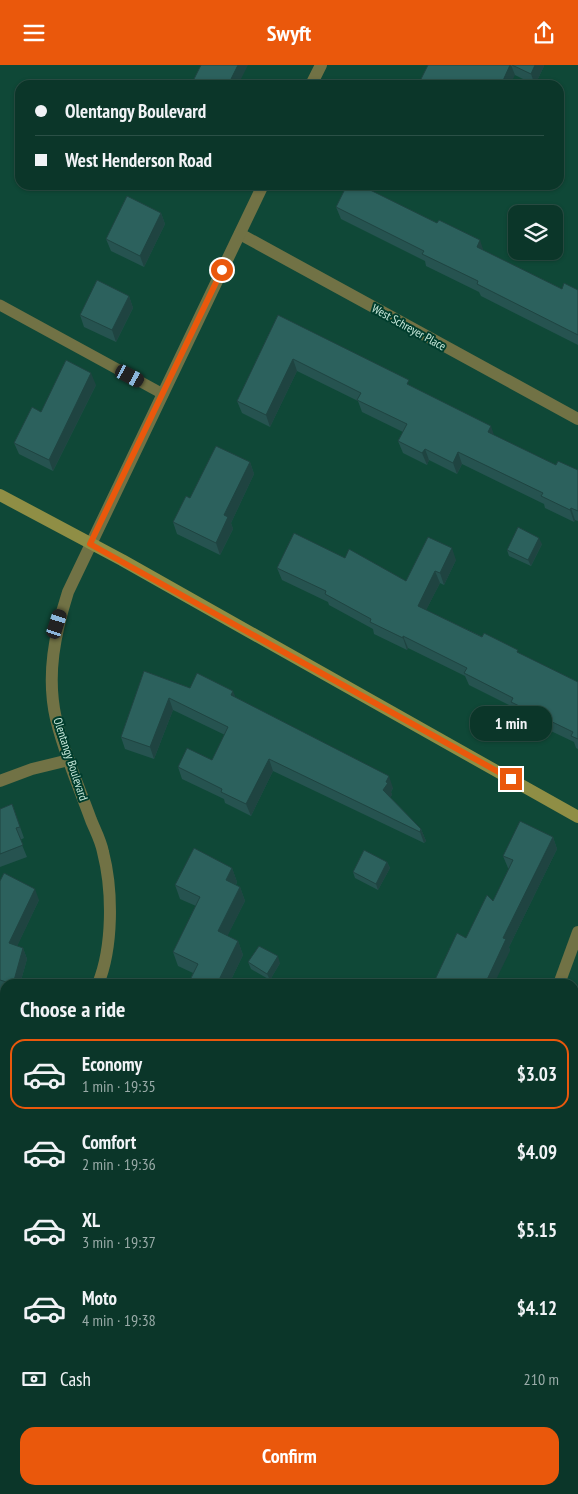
<!DOCTYPE html>
<meta charset="utf-8">
<style>
body{margin:0;font-family:"PT Sans Narrow",sans-serif;background:#194135;color:#f1f3f6;height:100vh;display:flex;flex-direction:column;font-size:19px;white-space:nowrap}
*{box-sizing:border-box;margin:0}
p{font-size:16px;color:#9aaba8}
.icon{flex:none;width:28px;height:28px;fill:none;stroke:currentColor;stroke-width:2;stroke-linecap:round;stroke-linejoin:round}
.map{position:relative;flex:1;overflow:hidden}
.side{position:absolute;left:0px;top:914px;width:579px;height:516px;display:flex;flex-direction:column;background:#0b3629;border-radius:15px 15px 0 0;box-shadow:0 1px 4px #0004,0 0 0 1px #2b5046}
.side>*{flex:none}
.guide{position:absolute;left:15px;top:15px;width:549px;height:110px;border-radius:15px;box-shadow:0 1px 4px #0004,0 0 0 1px #2b5046;display:grid;align-content:center;height:110px;padding:0 20px;background:#0b3629}
.tools{position:absolute;left:508px;top:140px;display:grid;gap:10px}
.tools a{display:grid;place-items:center;width:55px;height:55px;border-radius:10px;background:#0b3629;box-shadow:0 1px 4px #0004,0 0 0 1px #2b5046;font-size:25px}
.end{position:absolute;width:22px;height:22px;margin:-11px;border:6px solid #ea580c;background:#fff;box-shadow:0 0 0 2px #fff}
.from{border-radius:50%}
.bubble{position:absolute;height:35px;border-radius:15px;background:#0b3629;box-shadow:0 1px 4px #0004,0 0 0 1px #2b5046;font-size:16px;font-weight:600;line-height:35px;text-align:center}
.car{position:absolute;width:15px;height:30px;margin:-15px -8px;border-radius:6px;box-shadow:0 0 4px 1px #0007;background:linear-gradient(#222 24%,#8ab4d8 0 40%,#222 0 76%,#8ab4d8 0 86%,#222 0)}
.guide b{display:flex;align-items:center;gap:18px;height:48px;font-size:19px}
.guide b+b{border-top:1px solid #2b5046}
.guide i{width:12px;height:12px;background:#f1f3f6}
ul{padding:0;list-style:none}
li{display:flex;align-items:center;gap:15px;height:70px;margin:0 10px 8px;padding:0 10px;border:2px solid transparent;border-radius:15px}
li div{flex:1}
li b{display:block;font-size:19px}
li em{font-style:normal;font-weight:600}
li.active{border-color:#ea580c}
li>.icon{width:45px;height:45px;stroke-width:1.5}
h2{padding:0 20px;font-size:22px;line-height:60px}
.pay{display:flex;align-items:center;gap:12px;height:55px;padding:0 20px;font-size:19px}
.pay p{margin-inline-start:auto}
.action{display:flex;gap:10px;margin-top:auto;padding:10px 20px}
.action a{flex:1;height:58px;border-radius:15px;background:#ea580c;color:#fff;font-size:20px;font-weight:600;line-height:58px;text-align:center}
header{display:flex;justify-content:space-between;align-items:center;height:65px;padding:0 20px;background:#ea580c;color:#fff;font-size:22px;font-weight:600}
.map>svg:first-child{display:block}
.lines{fill:none;stroke-linecap:round;stroke-linejoin:round}
.service{stroke:#717245;stroke-width:11}
.minor{stroke:#717245;stroke-width:12}
.secondary{stroke:#8f8e45;stroke-width:12}
.wall{fill:#265350}
.shaded-wall{fill:#1f4441}
.building{fill:#2c615d;stroke:#1f4441}
.route{stroke:#ea580c;stroke-width:6}
.labels{text-anchor:middle;dominant-baseline:central;stroke-width:4;stroke-linejoin:round;paint-order:stroke}
.street-label{font-size:12px;fill:#c7e9db;stroke:#003d2d}
</style>
<header><svg class="icon" aria-label="menu" viewBox="0 0 24 24"><path d="M4 6h16M4 12h16M4 18h16"/></svg>Swyft<svg class="icon" aria-label="share" viewBox="0 0 24 24"><path d="M12 15V3M7 8l5-5 5 5M5 13v7h14v-7"/></svg></header>
<div class="map">
<svg width="578" height="1429" viewBox="0 0 578 1429">
<rect width="100%" height="100%" fill="#0f4837"/>
<g class="lines">
<path class="service" d="M0 240 163 329"/>
<g class="minor">
<path d="M311 20 321 0"/>
<path d="M240 169 578 354"/>
<path d="M0 716 32 704 69 695"/>
<path d="M98 919C113 882 113 826 103 787 101 776 95 765 91 755 79 722 64 688 56 654 46 610 55 568 68 527L263 120"/>
<path d="M559 919 578 867"/>
<path d="M0 1118 5 1110"/>
<path d="M574 1278 578 1280"/>
</g>
<path class="secondary" d="M0 430 122 495 578 752"/>
</g>
<g class="wall">
<path d="M428 0H544V1L535 20 515 10Z"/>
<path d="M336 142 484 186 562 224 578 225V280L481 231 479 227 426 201 425 196 341 154Z"/>
<path d="M161 148 165 159 144 202 111 186 106 174Z"/>
<path d="M129 231 133 243 116 277 84 262 80 250Z"/>
<path d="M278 250 411 321 494 370 556 400 578 405V456L575 455 574 457 545 443 544 439 462 399 457 409 429 395 427 400 403 388 398 376 403 367 362 347 358 336 297 306 270 362 242 348 237 336Z"/>
<path d="M96 320 53 406 19 389 14 378Z"/>
<path d="M250 397 254 409 231 458 233 464 220 490 177 469 173 457 190 433Z"/>
<path d="M542 479 531 501 509 491 507 485Z"/>
<path d="M345 493 406 516 456 495 444 520 440 518 426 545 578 617V684L576 683 574 677 515 649 513 642 469 620 465 611 408 583 407 585 374 569 373 564 329 540 328 537 282 515 277 503Z"/>
<path d="M144 606 190 623 236 633 393 723 391 727 392 730 390 732 421 764 426 776 424 778 273 706 251 751 225 738 224 734 182 714 178 702 212 695 225 670 173 645 154 694 125 684 121 672Z"/>
<path d="M12 739 24 773 20 775 27 792 0 802V744Z"/>
<path d="M553 772 557 784 509 882 510 886 466 873 493 836 509 803H508L503 791Z"/>
<path d="M387 797 390 803 378 825 355 813 353 807Z"/>
<path d="M232 803 237 817 236 820 240 822 245 836 227 871 238 876 243 890 229 919H188L193 908 178 901 173 887 196 841 180 834 175 820Z"/>
<path d="M0 816 39 835 17 881 23 883 27 894 20 919H5V927L0 926Z"/>
<path d="M248 897 280 898 270 915 251 904Z"/>
<path d="M578 930V969L574 967V939Z"/>
<path d="M574 1007 578 1009V1158L574 1166 577 1171 578 1172V1211L574 1208Z"/>
<path d="M574 1341 578 1343V1395L574 1393Z"/>
<path d="M125 1425H319L317 1429H134Z"/>
<path d="M459 1425H468L466 1429Z"/>
</g>
<g class="shaded-wall">
<path d="M238 0H248L238 20H228Z"/>
<path d="M510 0H511L515 10 510 20H501Z"/>
<path d="M535 0H544V1L535 20 531 9Z"/>
<path d="M161 148 165 159 144 202 140 191Z"/>
<path d="M480 175 484 187 477 182Z"/>
<path d="M129 231 133 243 116 277 112 265Z"/>
<path d="M293 294 297 306 270 362 266 350Z"/>
<path d="M91 308 96 320 53 406 49 395Z"/>
<path d="M491 361 495 373 488 367Z"/>
<path d="M425 384 429 395 427 400 422 388Z"/>
<path d="M458 387 462 399 457 409 453 398Z"/>
<path d="M250 397 254 409 231 458 233 464 220 490 216 478 224 450Z"/>
<path d="M571 443 575 455 574 457 570 445Z"/>
<path d="M539 473 542 479 531 501 528 495Z"/>
<path d="M452 483 456 495 444 520 440 508Z"/>
<path d="M435 506 440 518 422 553 418 541Z"/>
<path d="M403 571 408 583 407 585 403 573Z"/>
<path d="M233 626 238 638 231 630Z"/>
<path d="M169 633 173 645 154 694 150 682Z"/>
<path d="M269 694 273 706 251 751 246 739Z"/>
<path d="M389 711 393 723 391 727 392 730 387 737 383 725Z"/>
<path d="M421 764 426 776 424 778 420 767Z"/>
<path d="M553 772 557 784 509 882 510 886 494 919H485L503 873Z"/>
<path d="M387 797 390 803 378 825 376 819Z"/>
<path d="M232 803 237 817 231 829 226 815Z"/>
<path d="M240 822 245 836 223 880 218 866Z"/>
<path d="M35 824 39 835 13 890 9 878Z"/>
<path d="M238 876 243 890 229 919H217Z"/>
<path d="M23 883 27 894 20 919H13Z"/>
<path d="M278 891 280 898 270 915 267 909Z"/>
<path d="M578 1139V1158L574 1167V1147Z"/>
<path d="M309 1425H319L317 1429H307Z"/>
<path d="M464 1425H468L466 1429Z"/>
</g>
<g class="building">
<path d="M201 0H238L228 20H191Z"/>
<path d="M428 0H510L501 20H418Z"/>
<path d="M512 0H535L531 9Z"/>
<path d="M179 16 187 20H177Z"/>
<path d="M347 120H360L437 158 439 155 480 175 477 182 562 224 564 218 578 225V270L477 219 478 216 422 189 424 186 336 142Z"/>
<path d="M127 131 161 148 140 191 106 174Z"/>
<path d="M97 215 129 231 112 265 80 250Z"/>
<path d="M278 250 409 315 407 319 491 361 488 367 556 400 558 396 578 405V446L571 443 570 445 541 431 543 428 458 387 453 398 425 384 422 388 398 376 407 359 357 335 361 328 293 294 266 350 237 336Z"/>
<path d="M66 295 91 308 49 395 14 378 32 342 41 347Z"/>
<path d="M216 381 250 397 224 450 228 452 216 478 173 457 186 431 190 433Z"/>
<path d="M518 462 539 473 528 495 507 485Z"/>
<path d="M294 468 345 493 349 484 406 516 428 472 452 483 440 508 435 506 418 541 482 572 484 568 518 585 517 587 578 617V674L571 671 573 667 511 637 513 633 464 608 467 603 403 571V573L370 557 371 554 325 529 326 526 277 503Z"/>
<path d="M144 606 190 623 197 608 233 626 231 630 389 711 386 717 388 718 383 725 421 764 420 767 269 694 246 739 221 727 222 724 178 702 187 683 212 695 228 662 169 633 150 682 121 672Z"/>
<path d="M12 739 20 762 16 763 23 780 0 789V744Z"/>
<path d="M520 756 553 772 503 873 506 874 485 919H433L457 868 466 873 487 830 493 836 513 795 503 791Z"/>
<path d="M194 783 232 803 226 815 240 822 218 866 238 876 217 919H188L198 899 173 887 200 832 175 820Z"/>
<path d="M364 785 387 797 376 819 353 807Z"/>
<path d="M4 808 35 824 9 878 23 883 13 919 0 915V816Z"/>
<path d="M259 881 278 891 267 909 248 897Z"/>
<path d="M578 930V960L574 958V939Z"/>
<path d="M574 1007 578 1009V1139L574 1147V1134L577 1133 574 1131Z"/>
<path d="M574 1165 577 1171 578 1172V1202L574 1199Z"/>
<path d="M574 1341 578 1343V1386L574 1384Z"/>
<path d="M145 1425H309L307 1429H154Z"/>
</g>
<g class="lines">
<path class="route" d="M222 205 90 479 511 714"/>
</g>
<g class="labels">
<g class="street-label">
<text transform="translate(409 262) rotate(29)">West Schreyer Place</text>
<text transform="translate(71 694) rotate(72)">Olentangy Boulevard</text>
</g>
</g>
</svg>
<div class="tools">
<a><svg class="icon" aria-label="layers" viewBox="0 0 24 24"><path d="M12 4l9 5-9 5-9-5zM3 14l9 5 9-5"/></svg></a>
</div>
<i class="end from" style="left:222px;top:205px"></i>
<i class="end" style="left:511px;top:714px"></i>
<div class="bubble" style="left:470px;top:641px;width:82px">1 min</div>
<i class="car" style="left:130px;top:311px;rotate:118deg"></i>
<i class="car" style="left:57px;top:559px;rotate:18deg"></i>
<div class="guide">
<b><i class="from"></i>Olentangy Boulevard</b>
<b><i></i>West Henderson Road</b>
</div>
<section class="side">
<h2>Choose a ride</h2>
<ul>
<li class="active"><svg class="icon" aria-label="car" viewBox="0 0 24 24"><path d="M5 17H2v-5l4-1 3-4h7l3 4 3 1v5h-3M9 17h6M6 11h13"/><circle cx="7" cy="17" r="2"/><circle cx="17" cy="17" r="2"/></svg><div><b>Economy</b><p>1 min · 19:35</p></div><em>$3.03</em></li>
<li><svg class="icon" aria-label="car" viewBox="0 0 24 24"><path d="M5 17H2v-5l4-1 3-4h7l3 4 3 1v5h-3M9 17h6M6 11h13"/><circle cx="7" cy="17" r="2"/><circle cx="17" cy="17" r="2"/></svg><div><b>Comfort</b><p>2 min · 19:36</p></div><em>$4.09</em></li>
<li><svg class="icon" aria-label="car" viewBox="0 0 24 24"><path d="M5 17H2v-5l4-1 3-4h7l3 4 3 1v5h-3M9 17h6M6 11h13"/><circle cx="7" cy="17" r="2"/><circle cx="17" cy="17" r="2"/></svg><div><b>XL</b><p>3 min · 19:37</p></div><em>$5.15</em></li>
<li><svg class="icon" aria-label="car" viewBox="0 0 24 24"><path d="M5 17H2v-5l4-1 3-4h7l3 4 3 1v5h-3M9 17h6M6 11h13"/><circle cx="7" cy="17" r="2"/><circle cx="17" cy="17" r="2"/></svg><div><b>Moto</b><p>4 min · 19:38</p></div><em>$4.12</em></li>
</ul>
<div class="pay"><svg class="icon" aria-label="cash" viewBox="0 0 24 24"><path d="M3 7h18v10H3z"/><circle cx="12" cy="12" r="2"/></svg>Cash<p>210 m</p></div>
<div class="action"><a>Confirm</a></div>
</section>
</div>
